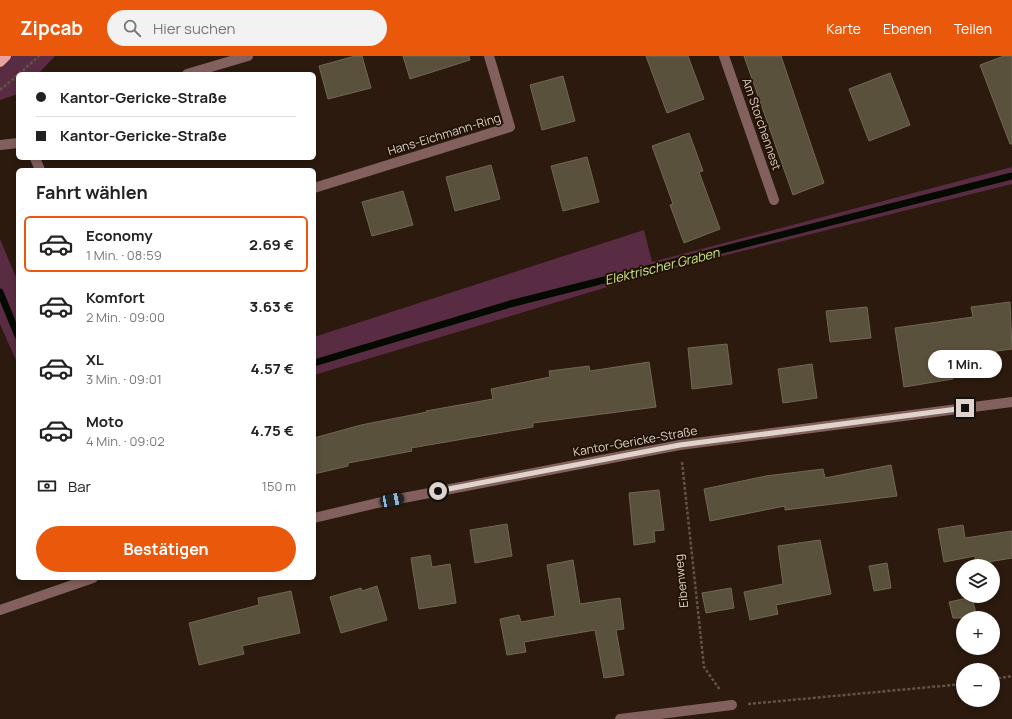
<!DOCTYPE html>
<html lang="de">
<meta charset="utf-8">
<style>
body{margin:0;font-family:Manrope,sans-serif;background:#f2f2f2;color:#222;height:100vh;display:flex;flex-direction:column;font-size:15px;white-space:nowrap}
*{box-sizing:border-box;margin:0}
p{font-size:13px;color:#767676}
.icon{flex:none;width:22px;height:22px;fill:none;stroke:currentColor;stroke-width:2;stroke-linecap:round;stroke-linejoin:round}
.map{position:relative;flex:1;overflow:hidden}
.sheet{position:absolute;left:16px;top:112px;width:300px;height:412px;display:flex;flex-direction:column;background:#fff;border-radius:6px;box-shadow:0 2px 6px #0003}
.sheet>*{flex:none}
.banner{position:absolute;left:16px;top:16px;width:300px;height:88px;border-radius:6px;box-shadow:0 2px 6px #0003;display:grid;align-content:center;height:88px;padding:0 20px;background:#fff}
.controls{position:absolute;left:956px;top:503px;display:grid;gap:8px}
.controls a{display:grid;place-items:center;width:44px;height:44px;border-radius:50%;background:#fff;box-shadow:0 2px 6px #0003;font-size:20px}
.end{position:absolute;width:18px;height:18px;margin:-9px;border:5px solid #dfd3cb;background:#111;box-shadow:0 0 0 2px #111}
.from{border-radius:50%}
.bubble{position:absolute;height:28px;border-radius:14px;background:#fff;box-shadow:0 2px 6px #0003;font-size:13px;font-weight:700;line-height:28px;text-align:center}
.car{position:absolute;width:12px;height:24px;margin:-12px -6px;border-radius:5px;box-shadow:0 0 3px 1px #0007;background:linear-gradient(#222 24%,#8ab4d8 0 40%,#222 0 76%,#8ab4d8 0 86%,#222 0)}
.banner b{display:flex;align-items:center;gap:14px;height:38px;font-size:15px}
.banner b+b{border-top:1px solid #e0e0e0}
.banner i{width:10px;height:10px;background:#222}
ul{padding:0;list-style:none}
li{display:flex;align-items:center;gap:12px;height:56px;margin:0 8px 6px;padding:0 12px;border:2px solid transparent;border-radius:6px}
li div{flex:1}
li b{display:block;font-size:15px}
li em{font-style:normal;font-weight:700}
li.selected{border-color:#ea580c}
li>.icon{width:36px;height:36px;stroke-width:1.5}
h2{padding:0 20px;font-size:18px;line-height:48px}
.pay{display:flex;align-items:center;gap:10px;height:44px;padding:0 20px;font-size:15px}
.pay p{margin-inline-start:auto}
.button{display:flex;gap:8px;margin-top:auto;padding:8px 20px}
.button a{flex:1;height:46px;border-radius:24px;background:#ea580c;color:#fff;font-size:16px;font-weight:700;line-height:46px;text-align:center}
header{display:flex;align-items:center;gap:24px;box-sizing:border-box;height:56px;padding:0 20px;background:#ea580c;color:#fff}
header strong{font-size:19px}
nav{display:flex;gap:22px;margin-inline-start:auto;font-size:14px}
.search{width:280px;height:36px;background:#f2f2f2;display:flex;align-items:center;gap:10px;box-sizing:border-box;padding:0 14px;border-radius:22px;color:#767676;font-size:15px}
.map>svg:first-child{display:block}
.green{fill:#5a2c43}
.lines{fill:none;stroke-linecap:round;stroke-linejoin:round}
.stream{stroke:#050a00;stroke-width:7}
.building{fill:#59513b;stroke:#716852}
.path{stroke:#625348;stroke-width:2.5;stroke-dasharray:3 2;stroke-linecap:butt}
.minor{stroke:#82605d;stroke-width:10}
.major{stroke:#e9a19c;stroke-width:10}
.route{stroke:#dfd3cb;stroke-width:5}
.labels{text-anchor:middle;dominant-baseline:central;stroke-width:3.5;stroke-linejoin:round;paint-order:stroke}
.street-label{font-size:12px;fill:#dfd3cb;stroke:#211105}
.water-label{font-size:13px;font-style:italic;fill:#ccea84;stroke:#211105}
</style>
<header>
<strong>Zipcab</strong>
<div class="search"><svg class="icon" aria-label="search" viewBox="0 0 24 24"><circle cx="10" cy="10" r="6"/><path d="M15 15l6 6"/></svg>Hier suchen</div>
<nav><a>Karte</a><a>Ebenen</a><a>Teilen</a></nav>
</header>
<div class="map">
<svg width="1012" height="663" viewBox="0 0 1012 663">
<rect width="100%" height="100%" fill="#2b1a0d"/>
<g class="green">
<path d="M0 0H55L38 18H18V38L0 44Z"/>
<path d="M1012 111V128L654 217 314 319V281L644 174 652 206Z"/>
<path d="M0 183 18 226V309L0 268Z"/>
</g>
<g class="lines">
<g class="stream">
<path d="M0 236 18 280"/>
<path d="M314 307 510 248 1012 120"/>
</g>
</g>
<g class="building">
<path d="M355 0H362L371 32 328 43 319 10Z"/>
<path d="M403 0H469L470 4 410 23Z"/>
<path d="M646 0H688L704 43 667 57Z"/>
<path d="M744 0H781L824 127 793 139Z"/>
<path d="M1004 0H1012V88H1010L980 9Z"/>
<path d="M890 17 910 69 869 85 849 33Z"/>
<path d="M563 20 575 65 542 74 530 29Z"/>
<path d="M689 77 703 115 699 116 720 173 684 187 670 149 673 148 652 90Z"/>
<path d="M587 101 599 146 563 155 551 110Z"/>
<path d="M491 109 500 143 455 155 446 121Z"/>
<path d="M403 135 413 169 372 180 362 146Z"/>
<path d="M1010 246 1012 293 950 301 953 323 904 331 895 272 973 261 971 251Z"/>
<path d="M867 251 871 282 830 286 826 255Z"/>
<path d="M727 288 732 328 692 333 688 292Z"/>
<path d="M649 306 656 351 533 367V371L411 392 412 395 348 407V410L314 418V382L361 369 427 356 426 355 493 343 491 333 550 321 549 315 589 310 590 315Z"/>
<path d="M812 308 817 342 783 347 778 313Z"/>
<path d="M891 409 897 440 785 454V450L710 465 704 433 766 420 823 413 825 422Z"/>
<path d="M659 434 664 474 654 475 655 486 634 489 629 437Z"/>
<path d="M507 468 512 500 475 507 470 474Z"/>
<path d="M963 469 965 482 1012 475V502L976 508 975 500 944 506 938 473Z"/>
<path d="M820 484 831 538 776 549 778 558 750 564 744 536 783 528 778 490Z"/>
<path d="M430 499 432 511 450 508 456 547 419 553 411 502Z"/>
<path d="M573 504 580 548 620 542 624 573 616 574 624 619 604 622 595 574 524 586 526 596 507 599 500 563 519 559 521 566 555 560 547 509Z"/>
<path d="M887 507 891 532 874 535 869 510Z"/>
<path d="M377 530 387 564 341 577 330 541 361 532 362 535Z"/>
<path d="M731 532 734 552 706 557 702 537Z"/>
<path d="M291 535 300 577 242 590 244 598 199 609 189 567 259 549 258 542Z"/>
<path d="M972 541 977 562H953L949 546Z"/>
</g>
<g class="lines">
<g class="path">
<path d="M19 18 39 0"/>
<path d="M0 34 18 19"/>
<path d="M682 406 704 611 720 634"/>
<path d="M993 623 1012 620"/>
<path d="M748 648 963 628"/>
</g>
<g class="minor">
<path d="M724 0 774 144"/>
<path d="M187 18 248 0"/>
<path d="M0 89 18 87"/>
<path d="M35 102 40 114"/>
<path d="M314 132 510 71 489 0"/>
<path d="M314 462 377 447 680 389 1012 346"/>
<path d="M0 554 93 522"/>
<path d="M620 663 732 649"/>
</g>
<path class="major" d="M0 6 6 0"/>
</g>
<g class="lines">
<path class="route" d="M438 435 680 389 965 352"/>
</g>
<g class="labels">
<g class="street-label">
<text transform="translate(762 68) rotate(71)">Am Storchennest</text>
<text transform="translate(444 78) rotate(-17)">Hans-Eichmann-Ring</text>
<text transform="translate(635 385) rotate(-10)">Kantor-Gericke-Straße</text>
<text transform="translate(681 525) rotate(-96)">Eibenweg</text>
</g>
<g class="water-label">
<text transform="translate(662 210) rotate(-14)">Elektrischer Graben</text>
</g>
</g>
</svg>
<div class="controls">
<a><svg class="icon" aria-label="layers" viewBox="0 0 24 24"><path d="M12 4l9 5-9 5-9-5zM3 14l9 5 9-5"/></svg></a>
<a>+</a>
<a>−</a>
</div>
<i class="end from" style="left:438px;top:435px"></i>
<i class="end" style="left:965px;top:352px"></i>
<div class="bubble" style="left:928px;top:294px;width:74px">1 Min.</div>
<i class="car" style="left:392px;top:444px;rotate:79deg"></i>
<div class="banner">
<b><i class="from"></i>Kantor-Gericke-Straße</b>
<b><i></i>Kantor-Gericke-Straße</b>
</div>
<section class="sheet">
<h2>Fahrt wählen</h2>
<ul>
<li class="selected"><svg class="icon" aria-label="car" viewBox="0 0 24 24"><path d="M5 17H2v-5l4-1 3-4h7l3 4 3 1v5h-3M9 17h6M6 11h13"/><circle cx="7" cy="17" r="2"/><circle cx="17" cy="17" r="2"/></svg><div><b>Economy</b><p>1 Min. · 08:59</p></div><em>2.69 €</em></li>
<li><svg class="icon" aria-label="car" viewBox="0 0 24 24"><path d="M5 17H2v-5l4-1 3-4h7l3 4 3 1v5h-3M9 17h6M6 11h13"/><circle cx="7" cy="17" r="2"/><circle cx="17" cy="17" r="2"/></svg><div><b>Komfort</b><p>2 Min. · 09:00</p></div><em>3.63 €</em></li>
<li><svg class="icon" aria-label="car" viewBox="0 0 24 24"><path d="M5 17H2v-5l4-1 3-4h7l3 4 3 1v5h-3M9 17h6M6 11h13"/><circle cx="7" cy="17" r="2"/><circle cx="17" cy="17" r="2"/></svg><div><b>XL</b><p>3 Min. · 09:01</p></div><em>4.57 €</em></li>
<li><svg class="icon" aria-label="car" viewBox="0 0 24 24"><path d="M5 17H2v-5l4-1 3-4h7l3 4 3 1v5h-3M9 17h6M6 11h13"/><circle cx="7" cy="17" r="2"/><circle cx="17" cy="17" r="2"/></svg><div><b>Moto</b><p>4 Min. · 09:02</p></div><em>4.75 €</em></li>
</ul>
<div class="pay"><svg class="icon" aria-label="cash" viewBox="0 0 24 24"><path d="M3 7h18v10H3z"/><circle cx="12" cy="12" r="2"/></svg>Bar<p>150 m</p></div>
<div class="button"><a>Bestätigen</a></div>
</section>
</div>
